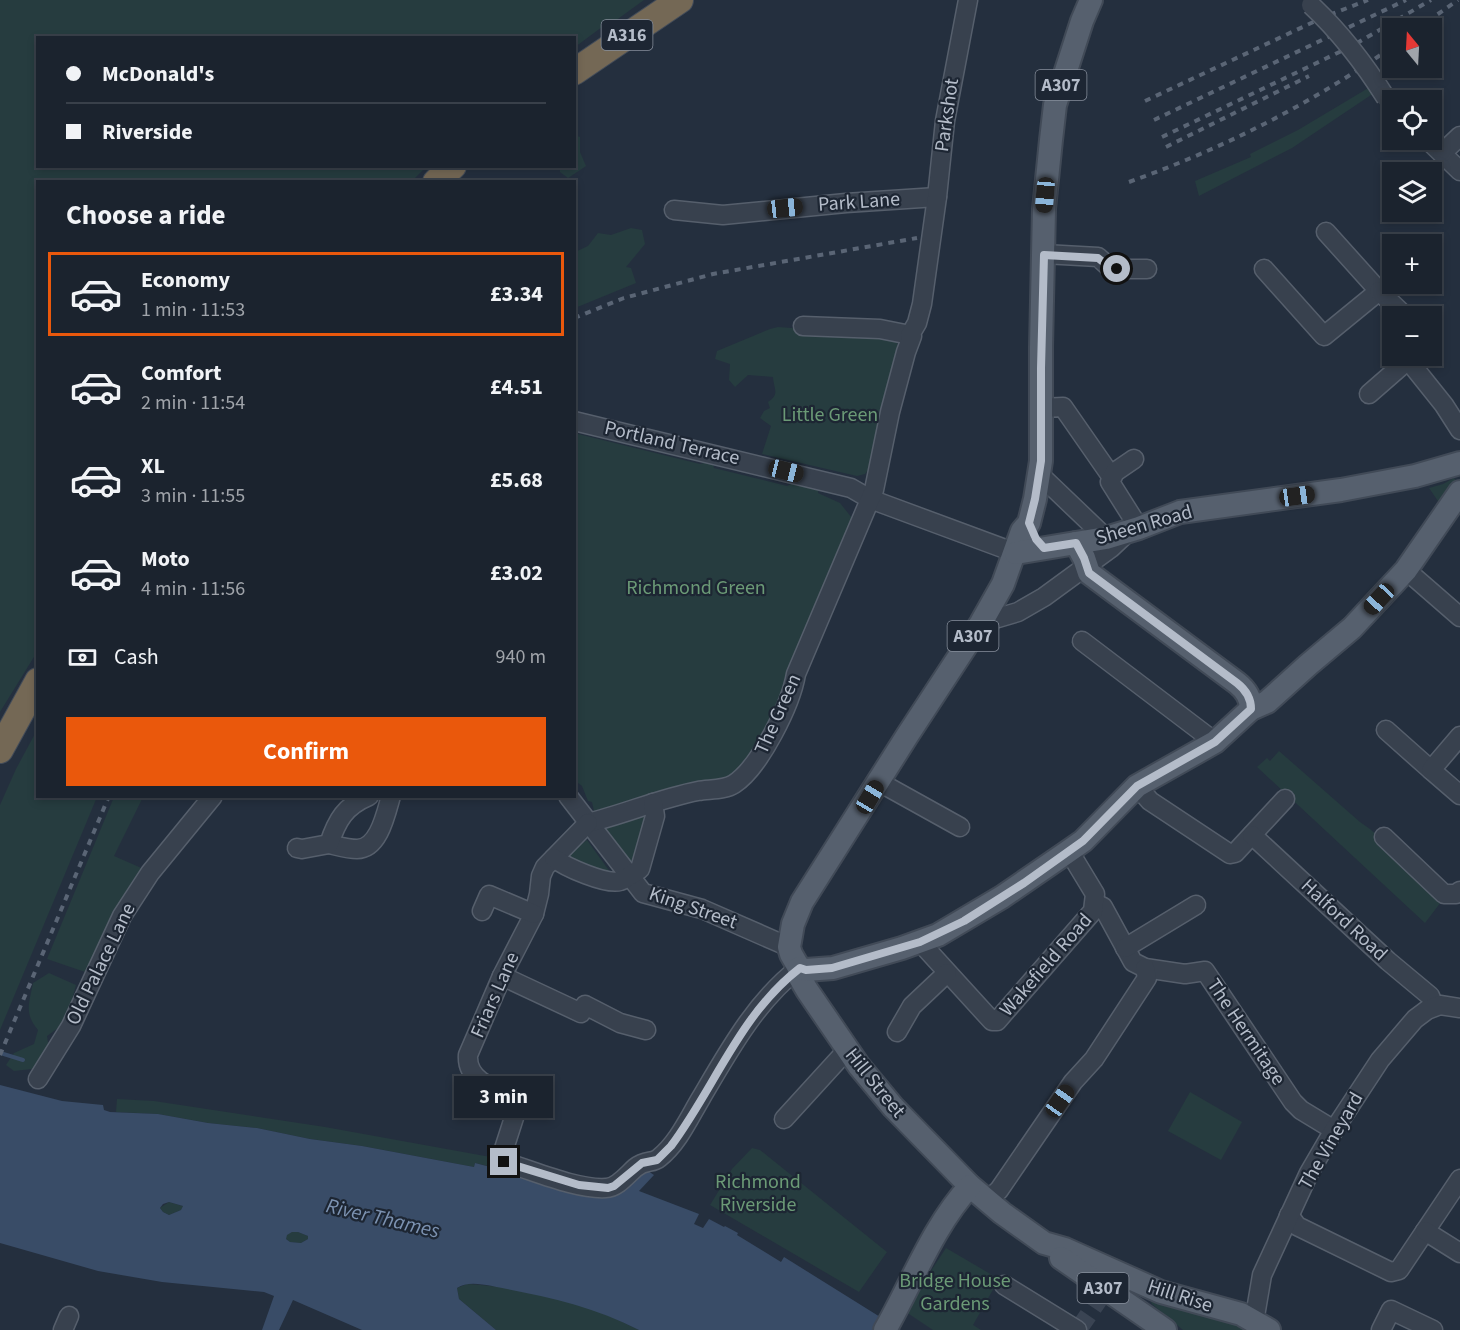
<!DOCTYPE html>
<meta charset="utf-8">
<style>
body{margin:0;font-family:"Source Sans 3",sans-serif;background:#282f3a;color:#f1f3f6;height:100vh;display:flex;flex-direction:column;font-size:22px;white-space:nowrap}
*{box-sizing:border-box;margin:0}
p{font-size:20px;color:#a0a4aa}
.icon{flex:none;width:33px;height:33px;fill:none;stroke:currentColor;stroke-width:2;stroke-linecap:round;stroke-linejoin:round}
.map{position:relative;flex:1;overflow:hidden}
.panel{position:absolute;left:36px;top:180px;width:540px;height:618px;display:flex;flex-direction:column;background:#1b232e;border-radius:0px;box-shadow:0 3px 9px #0003,0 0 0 2px #39404a}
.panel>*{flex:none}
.top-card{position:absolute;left:36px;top:36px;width:540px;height:132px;border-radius:0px;box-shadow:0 3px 9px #0003,0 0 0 2px #39404a;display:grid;align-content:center;height:132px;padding:0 30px;background:#1b232e}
.needle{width:39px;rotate:342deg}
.fabs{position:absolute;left:1382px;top:18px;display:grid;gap:12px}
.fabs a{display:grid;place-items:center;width:60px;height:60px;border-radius:0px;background:#1b232e;box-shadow:0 3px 9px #0003,0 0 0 2px #39404a;font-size:30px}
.end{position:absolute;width:27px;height:27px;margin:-14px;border:8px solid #b4bcc9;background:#111;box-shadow:0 0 0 3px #111}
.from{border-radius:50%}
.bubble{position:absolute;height:42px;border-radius:0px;background:#1b232e;box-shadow:0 3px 9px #0003,0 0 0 2px #39404a;font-size:20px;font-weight:700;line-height:42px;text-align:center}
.car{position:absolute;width:18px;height:36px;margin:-18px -9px;border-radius:8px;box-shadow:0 0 4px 2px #0007;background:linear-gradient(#222 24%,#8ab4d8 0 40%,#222 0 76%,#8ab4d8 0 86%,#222 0)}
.top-card b{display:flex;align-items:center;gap:21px;height:57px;font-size:22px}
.top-card b+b{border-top:2px solid #39404a}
.top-card i{width:15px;height:15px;background:#f1f3f6}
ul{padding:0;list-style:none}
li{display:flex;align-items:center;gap:18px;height:84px;margin:0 12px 9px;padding:0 18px;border:3px solid transparent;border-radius:0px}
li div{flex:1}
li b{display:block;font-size:22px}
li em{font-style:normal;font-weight:700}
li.current{border-color:#ea580c}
li>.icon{width:54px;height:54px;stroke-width:1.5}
h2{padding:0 30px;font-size:27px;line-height:72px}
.pay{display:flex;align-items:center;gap:15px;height:66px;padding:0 30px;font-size:22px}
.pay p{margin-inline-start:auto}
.cta{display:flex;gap:12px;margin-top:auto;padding:12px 30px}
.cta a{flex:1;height:69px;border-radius:0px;background:#ea580c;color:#fff;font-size:24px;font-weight:700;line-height:69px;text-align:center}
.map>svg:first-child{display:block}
.green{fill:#263c3f}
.water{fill:#394c67;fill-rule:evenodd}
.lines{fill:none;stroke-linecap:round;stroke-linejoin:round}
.stream{stroke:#394c67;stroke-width:4}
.minor-tunnel{stroke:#3a4453;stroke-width:18;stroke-dasharray:18 9;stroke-linecap:butt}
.minor-casing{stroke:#565f6c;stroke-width:21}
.major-casing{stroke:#414a57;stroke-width:26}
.highway-casing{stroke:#434c59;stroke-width:28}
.minor{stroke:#38414e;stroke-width:18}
.major{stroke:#56606e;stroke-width:22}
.highway{stroke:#746855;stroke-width:26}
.rail{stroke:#5a6575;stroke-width:4;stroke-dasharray:6 6;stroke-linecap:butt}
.minor-bridge-casing{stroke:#565f6c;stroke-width:21;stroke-linecap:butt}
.minor-bridge{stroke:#38414e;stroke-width:18}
.route{stroke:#b4bcc9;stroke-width:8}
.labels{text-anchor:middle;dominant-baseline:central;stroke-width:4.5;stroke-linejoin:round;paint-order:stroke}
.shield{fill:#1d2633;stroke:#878f9c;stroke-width:1.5}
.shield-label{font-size:18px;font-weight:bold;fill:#b4bcc9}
.street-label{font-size:20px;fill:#b4bcc9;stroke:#1d2633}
.park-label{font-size:20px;fill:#6b9a76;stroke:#1d2633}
.water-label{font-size:21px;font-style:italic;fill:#7c92b1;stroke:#1d2633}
</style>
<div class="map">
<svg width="1460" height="1330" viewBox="0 0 1460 1330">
<rect width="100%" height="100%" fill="#242f3e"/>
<g class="green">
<path d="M0 0H644L604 29 602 27 575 47 574 38H38V166L426 167 411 182H38L37 652 0 712Z"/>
<path d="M1370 87 1374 93 1292 148 1199 196 1195 181 1251 157 1250 154 1298 130Z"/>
<path d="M575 135 580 137V152L586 166 568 178 560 172V167L574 166Z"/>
<path d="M631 228 642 230 645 244 626 267 631 268 636 283 575 308V252L588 246 598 233 611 235Z"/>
<path d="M778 327 888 335 897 341 898 352 872 465 865 474 857 476 762 454 771 426 760 418 764 411 770 408 768 402C780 394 774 390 773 377L748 375 735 387 729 380 730 364 715 359 717 351 770 329Z"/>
<path d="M574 433 700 464 712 461 714 468 787 486 793 483 819 489 818 493 840 503 852 518 759 751 733 780 602 811H594L592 802 588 801 582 786 578 783 575 785Z"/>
<path d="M1454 478 1458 483 1440 504 1429 488 1443 484Z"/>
<path d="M37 730 38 796 97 797 0 1030V805L16 769Z"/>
<path d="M1279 751 1360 822 1370 829 1444 898 1425 923 1257 767 1267 758 1270 761Z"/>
<path d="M114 797H143L114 856 146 870 88 973 47 959Z"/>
<path d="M648 815 633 860 630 862 605 829Z"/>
<path d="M587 840 613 876 577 865 566 856Z"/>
<path d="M49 973 76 985 68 1015 62 1029 58 1028 47 1036 49 1049 32 1069 14 1071 6 1065 14 1053 34 1044 38 1030C24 1013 29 1004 33 983Z"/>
<path d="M1190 1092 1242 1122 1221 1160 1168 1131Z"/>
<path d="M117 1099 154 1101 325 1127 496 1158 493 1167 475 1163 474 1167 362 1146 310 1139 257 1128 208 1123 158 1114 116 1112Z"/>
<path d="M752 1148 760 1150 887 1252 859 1292 710 1205 732 1169Z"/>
<path d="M169 1202 183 1206 181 1210 169 1215 163 1212 160 1208Z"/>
<path d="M292 1232H298L308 1236V1239L301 1243 290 1242 286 1239V1235Z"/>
<path d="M946 1248 999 1279 973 1325 981 1330H933L906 1312 915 1295Z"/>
<path d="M467 1284C526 1287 587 1303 639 1330H496L459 1299 457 1288Z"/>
<path d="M1144 1287 1251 1330H1183L1152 1304Z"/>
</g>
<path class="water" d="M0 1085 62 1101 103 1105 104 1110 110 1112 158 1114 208 1123 257 1128 310 1139 362 1146 474 1167 475 1163 573 1188 645 1169 654 1175 639 1191 699 1214 694 1224 703 1228 709 1219 724 1227 725 1226 738 1233 737 1235 781 1262 784 1257 901 1330H639C597 1308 553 1298 507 1289 493 1287 470 1279 457 1288L459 1299 496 1330H362L293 1300 279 1330H262L274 1296 264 1292 162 1282 98 1271 0 1243ZM169 1202 183 1206 181 1210 169 1215 163 1212 160 1208 163 1204ZM292 1232H298L308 1236V1239L301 1243 290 1242 286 1239 287 1235Z"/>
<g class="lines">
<path class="stream" d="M0 1053 23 1060"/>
<path class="minor-tunnel" d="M1078 1330 1106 1289"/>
<defs>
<g id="minor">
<path d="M1428 140 1460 171"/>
<path d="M1442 153 1460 136"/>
<path d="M674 210 723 215 846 203 937 197"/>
<path d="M1044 254 1098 257 1108 266 1117 269H1147"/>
<path d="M1264 269 1324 336 1379 291 1326 232"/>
<path d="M1379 291 1405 316"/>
<path d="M803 326 880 329 910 335"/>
<path d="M1413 356 1408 360 1444 405 1460 430"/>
<path d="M1369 394 1408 360"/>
<path d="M1041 408 1063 407 1111 476"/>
<path d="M574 421 851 488 870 499 1016 553"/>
<path d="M1134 459 1115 472 1110 482 1139 528"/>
<path d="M1039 474 1106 538"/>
<path d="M1406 570 1460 617"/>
<path d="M981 623 1018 612 1044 597 1111 548 1128 532"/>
<path d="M1082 641 1215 742"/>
<path d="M1386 730 1431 770"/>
<path d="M1460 736 1431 770 1460 795"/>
<path d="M879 782 960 827"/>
<path d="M1137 786 1150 801 1230 854 1235 853 1285 799"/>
<path d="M568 796 643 893 702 909 789 947"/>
<path d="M588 823C625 814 661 798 698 791 709 789 725 790 734 784 760 767 791 704 796 674L874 490 890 412 906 352 912 336 910 335 917 323 922 304 937 197 945 121 968 0"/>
<path d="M588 823 545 867 541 876 539 894 534 914 502 976 468 1055C466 1083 499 1090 520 1099L502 1155 504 1162C532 1170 577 1190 606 1188 617 1188 627 1175 635 1168 646 1159 652 1164 659 1158 678 1143 689 1118 701 1098 728 1052 756 1001 799 968"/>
<path d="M1252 835 1388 961 1430 996 1434 1006"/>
<path d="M1384 837 1444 894H1456L1460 891"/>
<path d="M329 844C338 846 348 849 357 849 379 849 386 813 391 796"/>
<path d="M297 848 302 849 329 844C337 820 345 806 369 796"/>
<path d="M554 858C565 867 606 885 620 881 626 879 634 873 640 869L655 816 653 803"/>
<path d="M1095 903 1103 907 1133 962 1145 968 1185 974 1205 971 1293 1102 1301 1110 1334 1130"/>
<path d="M482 911 489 895 534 914"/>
<path d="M920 942 992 1021H997L1093 911 1095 894 1072 856 1071 850"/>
<path d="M1125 948 1196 905"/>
<path d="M502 976 581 1013 585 1005 620 1023 646 1030"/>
<path d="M897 1032 912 1006 947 973"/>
<path d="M38 1079 71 1026 122 916 150 873 213 796"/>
<path d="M784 1119 847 1050"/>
<path d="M987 1201 999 1190 1073 1082 1094 1059 1147 978 1145 968"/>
<path d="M1289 1215 1297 1226 1391 1272 1399 1270 1460 1179"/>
<path d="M1425 1231 1460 1253"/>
<path d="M1004 1285 1077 1330"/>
<path d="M1254 1322 1262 1275 1309 1173 1334 1130 1380 1060 1415 1019 1427 1010 1440 1005 1460 1008"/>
<path d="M63 1330 69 1316"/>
<path d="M1381 1330 1391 1310 1433 1330"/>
</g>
<g id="major">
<path d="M1091 0 1082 21 1055 105 1051 140 1044 209 1041 347V461L1035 499 1029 523 1022 531 1003 584 981 623 907 736 802 902 793 924 789 947 791 954 799 968 800 978 807 990 859 1066 893 1107 970 1186 1002 1213 1044 1243 1065 1249 1161 1292 1241 1314 1269 1330"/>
<path d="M1076 543 1084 558 1089 573 1237 683C1246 690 1251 698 1251 709"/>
<path d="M1016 553 1106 538 1139 528 1180 512 1341 490 1415 476 1460 463"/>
<path d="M799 968 806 970 833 968 902 948 938 935 1002 897 1066 853 1083 841 1137 786 1215 742 1251 709 1267 702 1308 665 1352 628 1406 570 1460 492"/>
<path d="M1061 1258 1165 1330"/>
<path d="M885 1330C912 1283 933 1226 970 1186"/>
</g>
<g id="highway">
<path d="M574 72 680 0"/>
<path d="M436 182 453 166"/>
<path d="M0 750 38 681"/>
</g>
</defs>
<use href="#minor" class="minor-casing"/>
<use href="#major" class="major-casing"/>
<use href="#highway" class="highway-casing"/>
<use href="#minor" class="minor"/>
<use href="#major" class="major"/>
<use href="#highway" class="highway"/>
<g class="rail">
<path d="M1418 28 1458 0"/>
<path d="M1145 101 1324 17 1368 0"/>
<path d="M1154 120 1406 0"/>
<path d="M1162 137 1352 46 1431 0"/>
<path d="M1166 147 1309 76"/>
<path d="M1129 182C1222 149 1311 104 1392 47"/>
<path d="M574 318 624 298 713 274 917 238"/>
<path d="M0 1055 109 796"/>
</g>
<defs>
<path id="minor-bridge" d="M1311 5C1341 33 1364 63 1386 98"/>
</defs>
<use href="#minor-bridge" class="minor-bridge-casing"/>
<use href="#minor-bridge" class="minor-bridge"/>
</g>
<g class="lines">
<path class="route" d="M504 1162 579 1185 608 1188 614 1186 642 1163 657 1160 671 1146C715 1087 740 1014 800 968L806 970 832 968 920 942 964 921 1024 883 1083 841 1137 786 1215 742 1251 709C1251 698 1246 690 1237 683L1089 573 1084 558 1076 543 1044 548 1036 539 1029 523 1035 499 1041 461V368L1044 255 1098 258 1108 266 1117 269"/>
</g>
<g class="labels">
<g class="shield">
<rect x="601.5" y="20" width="51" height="30" rx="4.5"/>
<rect x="1035.5" y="70" width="51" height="30" rx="4.5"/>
<rect x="947.5" y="621" width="51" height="30" rx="4.5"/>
<rect x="1077.5" y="1273" width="51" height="30" rx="4.5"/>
</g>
<g class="shield-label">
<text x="627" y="35">A316</text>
<text x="1061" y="85">A307</text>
<text x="973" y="636">A307</text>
<text x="1103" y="1288">A307</text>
</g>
<g class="street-label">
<text transform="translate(947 115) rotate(-82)">Parkshot</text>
<text transform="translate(859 202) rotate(-4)">Park Lane</text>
<text transform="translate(672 443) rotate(13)">Portland Terrace</text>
<text transform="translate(1144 525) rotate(-16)">Sheen Road</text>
<text transform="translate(778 714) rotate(-66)">The Green</text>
<text transform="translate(693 908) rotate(19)">King Street</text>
<text transform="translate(1344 920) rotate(43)">Halford Road</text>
<text transform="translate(101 964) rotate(-64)">Old Palace Lane</text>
<text transform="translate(1046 965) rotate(-49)">Wakefield Road</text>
<text transform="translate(495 995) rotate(-66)">Friars Lane</text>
<text transform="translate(1246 1032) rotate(56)">The Hermitage</text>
<text transform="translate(875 1083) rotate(51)">Hill Street</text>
<text transform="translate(1331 1141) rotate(-60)">The Vineyard</text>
<text transform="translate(1180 1296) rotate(18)">Hill Rise</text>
</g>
<g class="park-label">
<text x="830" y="415">Little Green</text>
<text x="696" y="588">Richmond Green</text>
<text x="758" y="1182">Richmond<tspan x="758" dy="23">Riverside</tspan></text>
<text x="955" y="1281">Bridge House<tspan x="955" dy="23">Gardens</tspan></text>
</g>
<g class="water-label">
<text transform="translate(383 1218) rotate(13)">River Thames</text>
</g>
</g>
</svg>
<div class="fabs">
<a><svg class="needle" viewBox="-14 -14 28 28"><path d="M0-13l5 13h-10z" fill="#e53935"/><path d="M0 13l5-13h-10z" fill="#a0a4aa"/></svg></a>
<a><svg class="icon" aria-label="locate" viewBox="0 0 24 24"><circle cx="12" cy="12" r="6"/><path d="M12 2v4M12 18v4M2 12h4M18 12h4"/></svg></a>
<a><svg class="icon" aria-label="layers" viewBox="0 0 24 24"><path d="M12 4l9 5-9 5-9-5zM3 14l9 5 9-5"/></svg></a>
<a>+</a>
<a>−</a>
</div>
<i class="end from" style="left:1117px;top:269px"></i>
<i class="end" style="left:504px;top:1162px"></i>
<div class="bubble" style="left:454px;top:1076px;width:99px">3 min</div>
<i class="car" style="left:1045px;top:195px;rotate:185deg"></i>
<i class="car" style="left:785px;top:208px;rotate:84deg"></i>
<i class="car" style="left:786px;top:471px;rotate:104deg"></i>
<i class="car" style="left:1297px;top:496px;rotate:82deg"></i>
<i class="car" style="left:1379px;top:599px;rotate:223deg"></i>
<i class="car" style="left:870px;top:797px;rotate:31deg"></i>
<i class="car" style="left:1060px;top:1101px;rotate:35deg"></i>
<div class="top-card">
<b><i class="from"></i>McDonald's</b>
<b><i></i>Riverside</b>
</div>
<section class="panel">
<h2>Choose a ride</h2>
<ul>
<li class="current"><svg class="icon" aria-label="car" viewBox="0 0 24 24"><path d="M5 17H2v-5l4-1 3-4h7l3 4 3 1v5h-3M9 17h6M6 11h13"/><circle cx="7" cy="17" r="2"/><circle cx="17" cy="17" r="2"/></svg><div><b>Economy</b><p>1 min · 11:53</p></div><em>£3.34</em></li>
<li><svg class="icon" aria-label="car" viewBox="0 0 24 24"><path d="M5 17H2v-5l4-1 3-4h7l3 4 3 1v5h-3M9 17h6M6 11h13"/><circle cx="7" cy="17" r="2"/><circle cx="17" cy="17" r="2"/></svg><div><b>Comfort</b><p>2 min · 11:54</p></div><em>£4.51</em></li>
<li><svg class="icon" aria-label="car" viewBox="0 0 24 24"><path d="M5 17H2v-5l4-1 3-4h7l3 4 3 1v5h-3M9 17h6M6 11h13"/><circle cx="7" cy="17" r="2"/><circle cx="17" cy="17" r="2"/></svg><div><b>XL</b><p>3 min · 11:55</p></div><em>£5.68</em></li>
<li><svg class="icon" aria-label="car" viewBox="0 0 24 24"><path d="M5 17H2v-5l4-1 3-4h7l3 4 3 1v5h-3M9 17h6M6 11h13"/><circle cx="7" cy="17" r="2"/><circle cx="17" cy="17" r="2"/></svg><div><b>Moto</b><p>4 min · 11:56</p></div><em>£3.02</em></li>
</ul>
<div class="pay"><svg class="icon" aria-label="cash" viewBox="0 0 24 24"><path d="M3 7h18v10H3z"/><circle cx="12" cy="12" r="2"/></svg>Cash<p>940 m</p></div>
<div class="cta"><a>Confirm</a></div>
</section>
</div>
